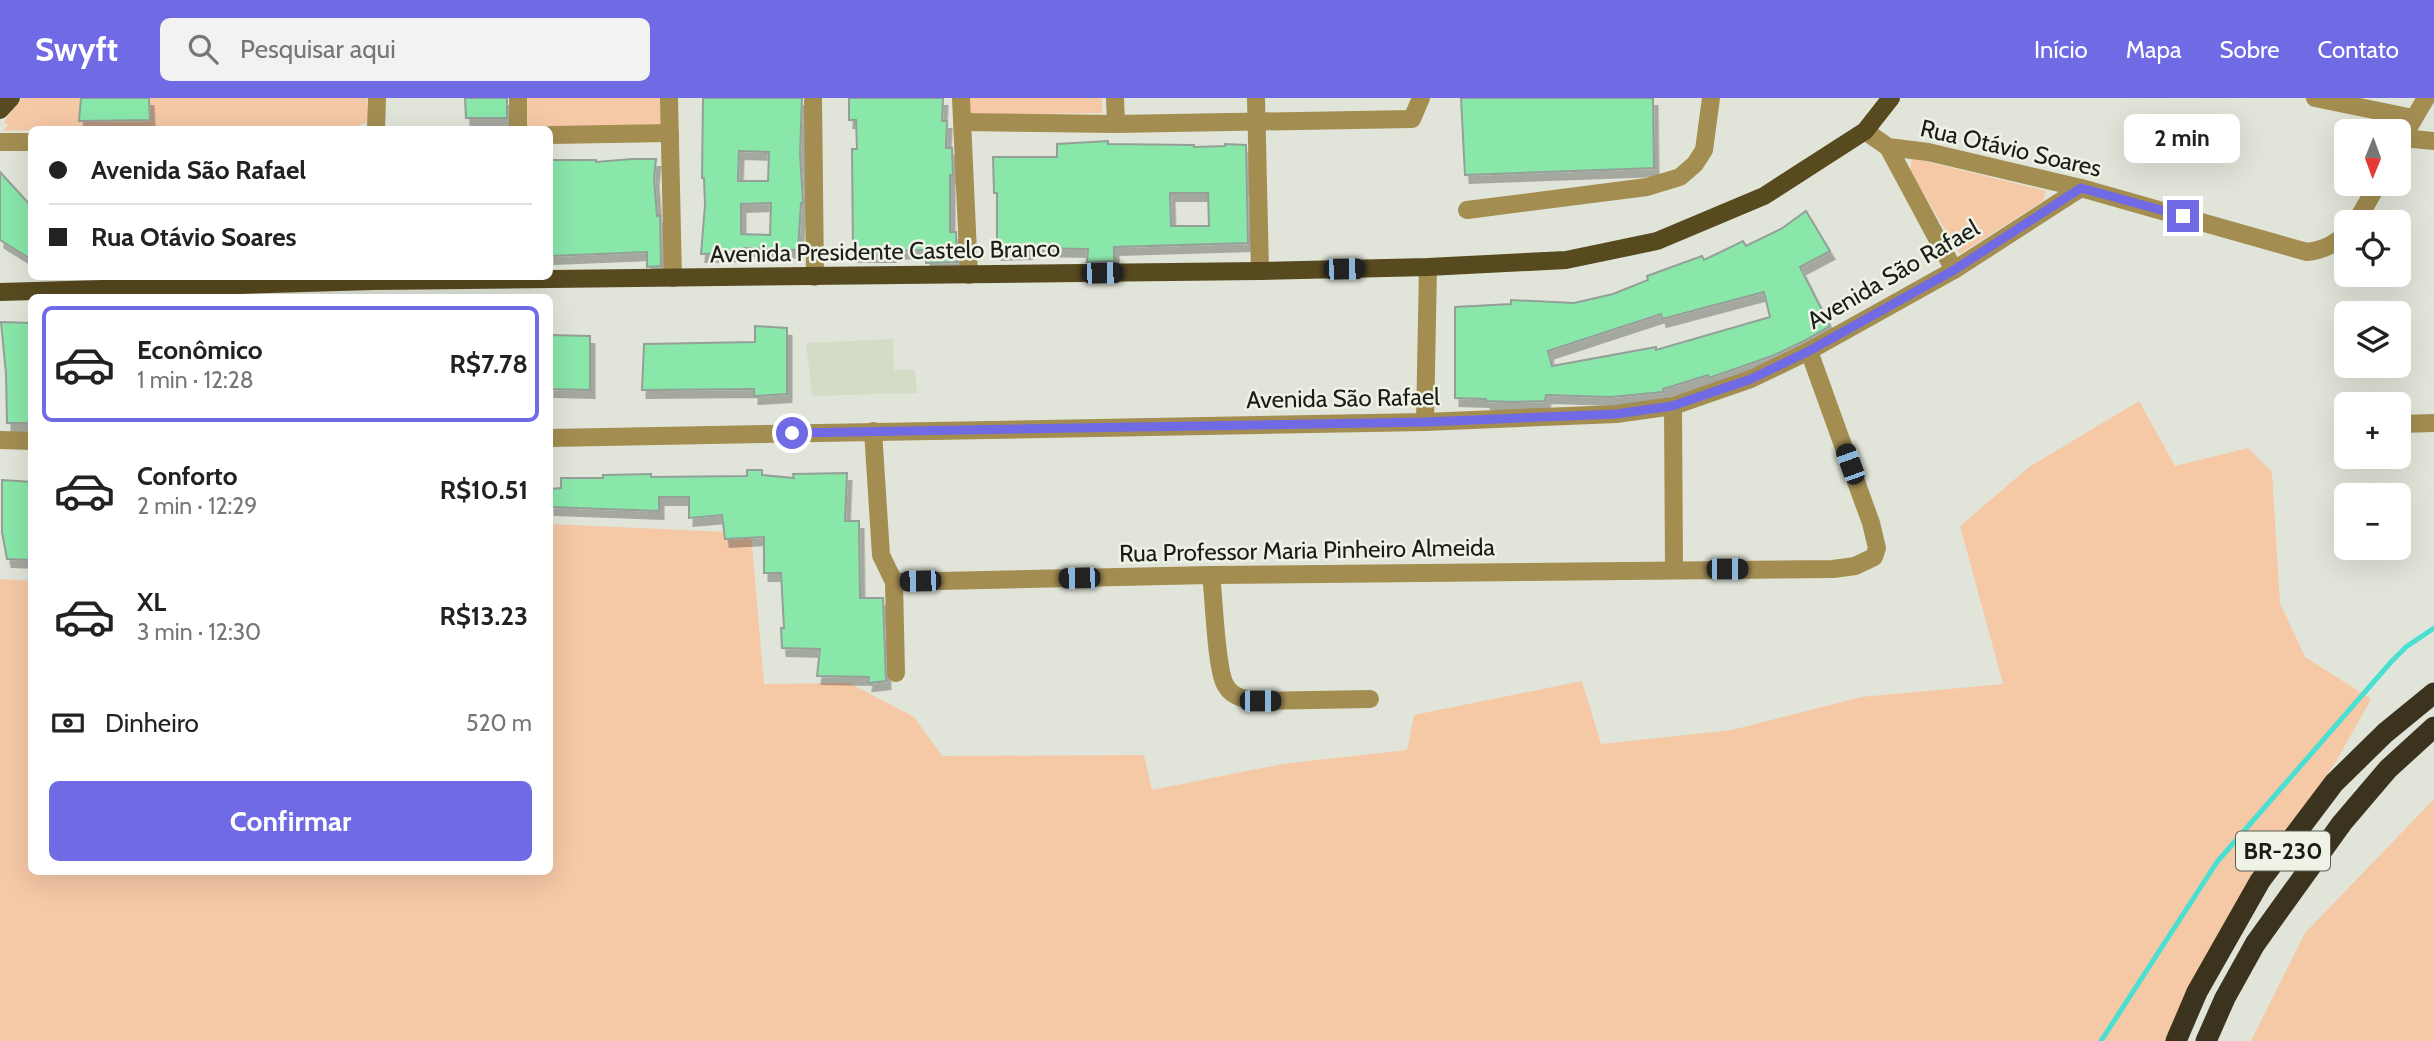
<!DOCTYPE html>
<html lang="pt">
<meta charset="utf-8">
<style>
body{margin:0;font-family:Cabin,sans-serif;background:#f2f2f2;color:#222;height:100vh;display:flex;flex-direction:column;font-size:26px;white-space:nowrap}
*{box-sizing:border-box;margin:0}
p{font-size:23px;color:#767676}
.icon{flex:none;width:38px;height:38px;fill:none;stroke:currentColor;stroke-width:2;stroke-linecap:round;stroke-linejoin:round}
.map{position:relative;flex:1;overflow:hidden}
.details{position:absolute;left:28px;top:196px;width:525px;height:581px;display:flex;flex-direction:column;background:#fff;border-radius:10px;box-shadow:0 7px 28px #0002}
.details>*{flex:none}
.guide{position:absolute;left:28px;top:28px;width:525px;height:154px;border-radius:10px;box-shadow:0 7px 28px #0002;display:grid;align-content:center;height:154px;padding:0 21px;background:#fff}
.needle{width:46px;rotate:181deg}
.controls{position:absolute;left:2334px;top:21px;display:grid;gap:14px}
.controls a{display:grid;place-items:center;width:77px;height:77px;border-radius:10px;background:#fff;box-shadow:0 7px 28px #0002;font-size:35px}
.end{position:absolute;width:32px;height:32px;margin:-16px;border:9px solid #706ae4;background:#fff;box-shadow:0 0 0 4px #fff}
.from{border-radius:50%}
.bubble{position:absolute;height:49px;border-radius:10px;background:#fff;box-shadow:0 7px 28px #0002;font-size:23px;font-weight:800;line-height:49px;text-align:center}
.car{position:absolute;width:21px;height:42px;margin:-21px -10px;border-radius:9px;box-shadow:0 0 5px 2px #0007;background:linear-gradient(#222 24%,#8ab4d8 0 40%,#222 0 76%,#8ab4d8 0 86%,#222 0)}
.guide b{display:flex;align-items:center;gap:24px;height:66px;font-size:26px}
.guide b+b{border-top:2px solid #e0e0e0}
.guide i{width:18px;height:18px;background:#222}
ul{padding:12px 0 0;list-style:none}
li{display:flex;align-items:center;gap:21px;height:116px;margin:0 14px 10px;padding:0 7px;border:4px solid transparent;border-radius:10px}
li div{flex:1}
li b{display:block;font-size:26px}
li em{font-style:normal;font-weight:800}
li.active{border-color:#706ae4}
li>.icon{width:63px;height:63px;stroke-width:1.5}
.pay{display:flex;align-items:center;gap:18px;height:77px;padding:0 21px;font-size:26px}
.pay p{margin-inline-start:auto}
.button{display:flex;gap:14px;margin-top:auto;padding:14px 21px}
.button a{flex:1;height:80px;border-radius:10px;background:#706ae4;color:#fff;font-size:28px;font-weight:800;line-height:80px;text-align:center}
header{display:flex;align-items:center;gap:42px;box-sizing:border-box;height:98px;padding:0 35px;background:#706ae4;color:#fff}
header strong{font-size:33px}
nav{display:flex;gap:38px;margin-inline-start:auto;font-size:24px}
.search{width:490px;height:63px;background:#f2f2f2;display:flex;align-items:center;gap:18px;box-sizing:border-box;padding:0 24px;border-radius:10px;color:#767676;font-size:26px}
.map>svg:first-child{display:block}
.built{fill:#d4dbc7}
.green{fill:#f5c8a6}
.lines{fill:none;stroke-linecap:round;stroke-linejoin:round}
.stream{stroke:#4adfd1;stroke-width:5}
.building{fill:#89e7aa;stroke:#94a097;stroke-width:2;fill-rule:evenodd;filter:url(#shadow)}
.minor{stroke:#a38d51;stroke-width:18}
.major{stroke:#584a1f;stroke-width:18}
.highway{stroke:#3b331d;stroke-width:21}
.route{stroke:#706ae4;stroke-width:9}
.labels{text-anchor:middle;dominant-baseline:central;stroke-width:5;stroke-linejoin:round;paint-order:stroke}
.shield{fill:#eef3e6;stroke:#5a5c56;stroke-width:2}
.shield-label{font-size:23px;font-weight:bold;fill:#1b1c18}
.street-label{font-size:24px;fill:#1b1c18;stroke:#eef3e6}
</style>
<header>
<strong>Swyft</strong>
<div class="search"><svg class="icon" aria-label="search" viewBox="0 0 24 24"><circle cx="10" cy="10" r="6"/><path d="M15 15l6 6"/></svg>Pesquisar aqui</div>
<nav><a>Início</a><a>Mapa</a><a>Sobre</a><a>Contato</a></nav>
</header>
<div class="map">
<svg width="2434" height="943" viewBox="0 0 2434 943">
<defs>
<filter id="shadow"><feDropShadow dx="4.5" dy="8" stdDeviation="0" flood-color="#0004"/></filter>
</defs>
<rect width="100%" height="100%" fill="#e1e5d9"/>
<path class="built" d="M893 241 894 272H915L917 295 812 298 806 245Z"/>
<g class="green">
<path d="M22 0H367L368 24 357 28 142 29 3 33 8 27 4 24Z"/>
<path d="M527 0H667L666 28H527Z"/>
<path d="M968 0H1102V15L968 17Z"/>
<path d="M1912 60 2046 93 2043 103 1960 156 1910 74Z"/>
<path d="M2139 303 2175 368 2248 350 2272 374 2280 505 2305 559 2371 601 2337 662 2273 755 2173 943H0V481L31 483 32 774H550V426L751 435 764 586 849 585 914 619 942 658 1144 657 1152 692 1282 666 1407 652 1414 617 1582 583 1601 646 1732 632 1861 599 2003 586 1960 428 2029 369Z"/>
<path d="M2434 701V943H2251L2305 835Z"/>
</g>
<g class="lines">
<path class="stream" d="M2101 943 2217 764 2391 564 2406 549 2434 530"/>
</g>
<g class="building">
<path d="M81 0H149L150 22 79 23Z"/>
<path d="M465 0H507V20H466Z"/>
<path d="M703 0H802L800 56 803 105H801L798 152 744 150 745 155 701 156 705 107 704 80H702ZM739 53 769 54 768 83H738ZM771 105 770 137 741 136V106Z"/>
<path d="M849 0H943L942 23H947L946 50H952L953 78 950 77V134H956L957 164 926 165V152L891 153V156H853L852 51H857L856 22H849Z"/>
<path d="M1461 0H1653L1654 70 1465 77Z"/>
<path d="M1108 43V46L1194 47V49L1225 48V46L1246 47 1248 145 1114 149V163L1087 164 1088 151 1028 150V153L997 154V95H994L993 59H1057V46ZM1170 95H1208L1209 128H1171Z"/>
<path d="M632 61H656L654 80 657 118 660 117 661 168 647 169V154L550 158V62H596V64Z"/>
<path d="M0 74 32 109V162L0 142Z"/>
<path d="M1806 113 1830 153 1800 169 1830 228 1804 243 1772 258 1709 280 1708 277 1663 291V294L1611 299 1546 297 1545 303 1513 304 1486 303V301L1455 300V209L1511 206V202L1574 205 1613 196 1648 182 1647 178 1702 158 1704 162 1743 143 1746 148 1781 131ZM1764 194 1770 219 1656 252V249L1552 268 1548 253 1661 216 1662 221Z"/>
<path d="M1 224 32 225V325H7L6 276Z"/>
<path d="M755 228 787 230V296L754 298V291L642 292 644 246 755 244Z"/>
<path d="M550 237 590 238V292L550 291Z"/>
<path d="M747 372H762V377L794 380 793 376 847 375 845 423H859L860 500H883L886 583 868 585 869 579 817 578 820 551 782 550 781 530H784L781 475H764V439L725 441 722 417 689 420V399H659V413L550 409V391L561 390V380H603V377L651 376V379L747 378Z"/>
<path d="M2 382 32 384V462L7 461 2 434Z"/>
</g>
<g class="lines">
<g class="minor">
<path d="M669 0 673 180"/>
<path d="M813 0 815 179"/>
<path d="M961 0 969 177"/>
<path d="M1115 0 1116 26"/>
<path d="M1256 0 1260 173"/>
<path d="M2315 0 2413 20"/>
<path d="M962 24 1116 26 1412 21 1421 0"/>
<path d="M376 32 377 0"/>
<path d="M518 32V0"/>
<path d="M1865 33 1888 49 1928 54 2081 90 2307 154C2324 152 2335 146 2347 135"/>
<path d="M550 37 670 35"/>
<path d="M2402 40 2434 43"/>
<path d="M0 44H32"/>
<path d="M2399 46 2426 0"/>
<path d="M1888 49 1954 172"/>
<path d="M1467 112 1647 89 1680 79 1695 66 1704 52 1711 0"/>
<path d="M2356 124 2378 86"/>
<path d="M1673 308 1674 471"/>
<path d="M1425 324 1428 169"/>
<path d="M2399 326 2434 325"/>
<path d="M873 333 881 457 894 484 896 575"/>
<path d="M550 340 1425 324 1616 316 1673 308 1751 281 1809 253 1954 172 2081 90"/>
<path d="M0 342 32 343"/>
<path d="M1211 477C1214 499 1216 574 1226 588 1233 600 1247 602 1260 603L1370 601"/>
<path d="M894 484 1211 477 1833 471 1855 468 1874 459 1877 450 1871 425 1809 253"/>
</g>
<g class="major">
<path d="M0 12 11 0"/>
<path d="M0 194 373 183 1260 173 1428 169 1566 162 1657 143 1764 98 1865 33 1891 0"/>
</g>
<g class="highway">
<path d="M2176 943 2197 894 2260 783 2334 685 2385 635 2434 595"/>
<path d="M2206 943 2225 900 2255 846 2342 725 2388 671 2434 629"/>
</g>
</g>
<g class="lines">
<path class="route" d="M792 335 1425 324 1616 316 1672 308 1751 281 1809 253 1954 172 2081 90 2183 118"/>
</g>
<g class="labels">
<rect class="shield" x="2236" y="733.5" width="94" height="39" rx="5"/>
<g class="shield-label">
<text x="2283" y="753">BR-230</text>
</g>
<g class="street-label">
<text transform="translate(2011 50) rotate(13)">Rua Otávio Soares</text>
<text transform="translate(885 153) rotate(-1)">Avenida Presidente Castelo Branco</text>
<text transform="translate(1893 176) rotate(-30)">Avenida São Rafael</text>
<text transform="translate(1343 300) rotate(-1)">Avenida São Rafael</text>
<text transform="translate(1307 452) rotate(-1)">Rua Professor Maria Pinheiro Almeida</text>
</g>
</g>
</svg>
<div class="controls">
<a><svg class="needle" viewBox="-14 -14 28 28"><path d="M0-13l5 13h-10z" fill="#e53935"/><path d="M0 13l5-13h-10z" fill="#767676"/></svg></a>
<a><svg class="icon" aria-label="locate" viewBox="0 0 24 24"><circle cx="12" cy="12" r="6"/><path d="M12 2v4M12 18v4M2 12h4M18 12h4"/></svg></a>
<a><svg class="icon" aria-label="layers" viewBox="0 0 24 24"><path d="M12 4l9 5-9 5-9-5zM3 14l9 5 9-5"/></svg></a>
<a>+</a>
<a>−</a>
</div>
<i class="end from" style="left:792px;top:335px"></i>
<i class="end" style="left:2183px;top:118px"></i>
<div class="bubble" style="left:2124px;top:16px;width:116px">2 min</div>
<i class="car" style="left:1344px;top:171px;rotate:89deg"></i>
<i class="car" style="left:1102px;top:175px;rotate:89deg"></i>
<i class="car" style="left:1850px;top:366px;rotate:340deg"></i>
<i class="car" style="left:1727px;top:471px;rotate:90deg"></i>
<i class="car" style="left:1079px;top:480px;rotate:269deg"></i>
<i class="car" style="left:920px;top:483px;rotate:269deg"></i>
<i class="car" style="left:1260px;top:603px;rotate:90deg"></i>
<div class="guide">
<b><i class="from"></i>Avenida São Rafael</b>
<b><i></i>Rua Otávio Soares</b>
</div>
<section class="details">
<ul>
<li class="active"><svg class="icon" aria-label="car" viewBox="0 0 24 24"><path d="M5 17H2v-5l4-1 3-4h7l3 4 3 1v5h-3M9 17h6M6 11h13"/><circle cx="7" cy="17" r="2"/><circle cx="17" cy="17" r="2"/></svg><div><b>Econômico</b><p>1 min · 12:28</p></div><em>R$7.78</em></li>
<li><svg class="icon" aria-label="car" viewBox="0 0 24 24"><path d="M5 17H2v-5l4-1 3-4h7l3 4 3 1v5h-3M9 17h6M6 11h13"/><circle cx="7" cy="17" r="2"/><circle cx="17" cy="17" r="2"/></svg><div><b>Conforto</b><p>2 min · 12:29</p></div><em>R$10.51</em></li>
<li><svg class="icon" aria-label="car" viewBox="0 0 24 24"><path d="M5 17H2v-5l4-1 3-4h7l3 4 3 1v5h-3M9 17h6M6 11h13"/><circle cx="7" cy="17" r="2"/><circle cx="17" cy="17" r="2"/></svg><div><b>XL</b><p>3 min · 12:30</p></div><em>R$13.23</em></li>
</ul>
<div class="pay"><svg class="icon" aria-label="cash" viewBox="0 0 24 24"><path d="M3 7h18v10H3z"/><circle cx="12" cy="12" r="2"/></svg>Dinheiro<p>520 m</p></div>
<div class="button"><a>Confirmar</a></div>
</section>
</div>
